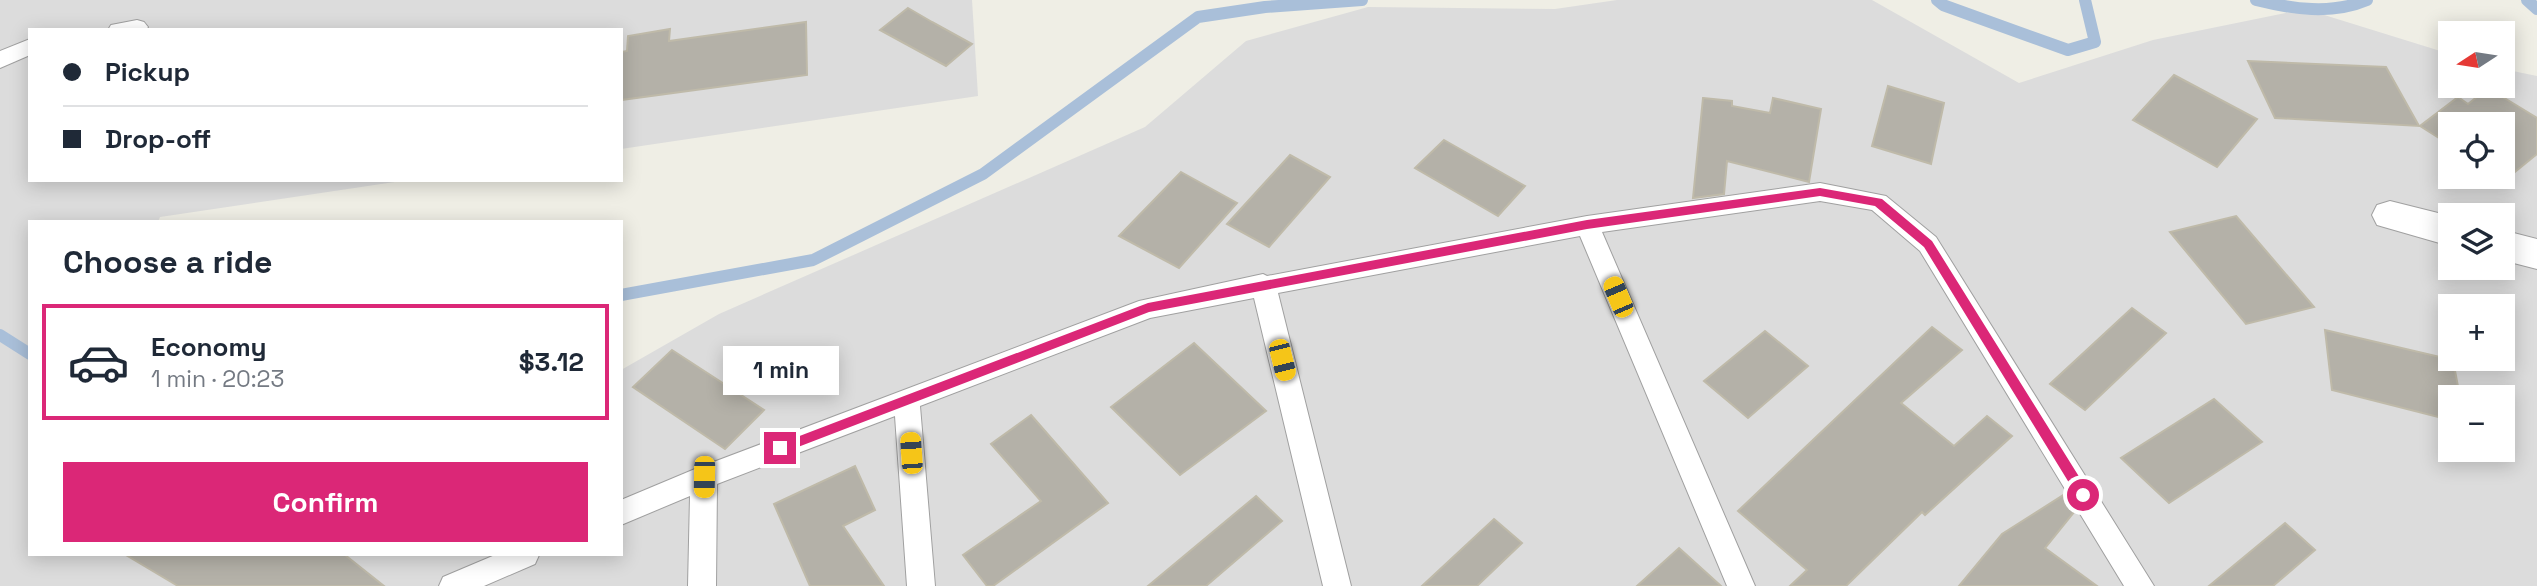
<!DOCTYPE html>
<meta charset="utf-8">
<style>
body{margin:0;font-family:"Space Grotesk",sans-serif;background:#f2f2f3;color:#1f2937;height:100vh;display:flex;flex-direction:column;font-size:26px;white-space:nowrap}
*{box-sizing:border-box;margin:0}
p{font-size:23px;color:#747a83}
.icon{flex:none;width:38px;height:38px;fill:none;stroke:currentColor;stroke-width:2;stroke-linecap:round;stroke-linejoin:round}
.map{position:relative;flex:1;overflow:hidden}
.sheet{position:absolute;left:28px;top:220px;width:595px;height:336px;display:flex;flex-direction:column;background:#fff;border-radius:0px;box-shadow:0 4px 18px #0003}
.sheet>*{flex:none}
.guide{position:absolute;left:28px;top:28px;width:595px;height:154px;border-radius:0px;box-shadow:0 4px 18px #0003;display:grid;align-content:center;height:154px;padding:0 35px;background:#fff}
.needle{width:46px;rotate:258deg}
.fabs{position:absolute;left:2438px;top:21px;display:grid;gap:14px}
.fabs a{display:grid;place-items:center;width:77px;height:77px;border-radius:0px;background:#fff;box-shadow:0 4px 18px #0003;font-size:35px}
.end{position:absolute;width:32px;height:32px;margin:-16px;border:9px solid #db2777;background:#fff;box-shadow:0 0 0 4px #fff}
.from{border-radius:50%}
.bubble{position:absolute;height:49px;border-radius:0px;background:#fff;box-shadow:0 4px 18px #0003;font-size:23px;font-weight:700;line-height:49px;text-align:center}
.car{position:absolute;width:21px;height:42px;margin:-21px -10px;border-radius:9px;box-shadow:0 0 5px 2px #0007;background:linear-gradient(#f5c518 24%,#345 0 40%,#f5c518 0 76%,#345 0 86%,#f5c518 0)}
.guide b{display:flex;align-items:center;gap:24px;height:66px;font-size:26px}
.guide b+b{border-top:2px solid #e0e1e3}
.guide i{width:18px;height:18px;background:#1f2937}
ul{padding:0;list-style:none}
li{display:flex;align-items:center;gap:21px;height:116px;margin:0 14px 10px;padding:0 21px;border:4px solid transparent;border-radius:0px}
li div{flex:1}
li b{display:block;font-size:26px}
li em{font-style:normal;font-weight:700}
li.on{border-color:#db2777}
li>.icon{width:63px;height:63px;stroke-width:1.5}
h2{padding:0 35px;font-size:32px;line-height:84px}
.primary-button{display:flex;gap:14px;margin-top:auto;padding:14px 35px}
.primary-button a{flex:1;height:80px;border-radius:0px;background:#db2777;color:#fff;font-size:28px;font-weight:700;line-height:80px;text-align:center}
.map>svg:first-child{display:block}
.residential{fill:#dcdcdc;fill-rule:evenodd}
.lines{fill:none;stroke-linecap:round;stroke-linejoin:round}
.stream{stroke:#a9bfd9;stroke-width:12}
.building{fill:#b4b1a8;stroke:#bfbaa9;stroke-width:2}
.service-casing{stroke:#a0a0a0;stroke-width:2}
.minor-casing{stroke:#a0a0a0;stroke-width:2}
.service{fill:#fff;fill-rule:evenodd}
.minor{fill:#fff;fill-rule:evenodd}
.route{fill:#db2777}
</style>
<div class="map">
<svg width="2537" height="586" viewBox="0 0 2537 586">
<rect width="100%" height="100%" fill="#efeee5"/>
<path class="residential" d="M0 0H972L978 96 621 149V30H30V180H408L160 217 158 222H30V555H621V370L719 314 1145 127 1246 41 1368 7 1555 9 1617 0H1872L2019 83 2153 40 2305 9 2450 54V86H2502L2503 69 2537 76V586H0ZM2450 124H2502V177H2450ZM2450 215H2502V268H2450ZM2450 306H2502V359H2450ZM2450 397H2502V450H2450Z"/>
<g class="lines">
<g class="stream">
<path d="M1937 0 1943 5 2068 50 2095 42 2085 0"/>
<path d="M2256 0C2292 9 2332 15 2367 0"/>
<path d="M2527 0 2537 9"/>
<path d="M621 295 813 260 983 174 1198 17 1265 7 1362 0"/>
<path d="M0 335 30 354"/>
</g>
</g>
<g class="building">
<path d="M908 8 932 22 972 44 946 66 880 30Z"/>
<path d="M806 22 807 75 621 100V52L627 51 628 36 670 29 669 41Z"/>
<path d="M2248 61 2386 67 2419 126 2275 118Z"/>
<path d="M2174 75 2257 119 2217 167 2133 120Z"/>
<path d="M1888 86 1944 103 1931 164 1872 146Z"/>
<path d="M2488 88 2537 118V154L2505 180 2500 177H2502V124H2450V145L2420 126 2458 97 2468 104Z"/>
<path d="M1703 98 1732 101V106L1770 113 1773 98 1821 109 1809 182 1727 161 1724 194 1693 198Z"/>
<path d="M1444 140 1525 186 1498 216 1415 168Z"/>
<path d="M1290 155 1330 177 1269 247 1227 224Z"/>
<path d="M1181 172 1237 203 1179 268 1119 236Z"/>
<path d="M2236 216 2314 307 2246 324 2170 232Z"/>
<path d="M2132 308 2166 333 2085 410 2050 384Z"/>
<path d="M1932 327 1962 350 1901 403 1954 446 1987 416 2012 436 1925 515 1922 512 1846 586H1790L1807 570 1738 511Z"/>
<path d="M2325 330 2453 360 2460 397H2450V420L2332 390Z"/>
<path d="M1765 331 1808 366 1748 418 1704 381Z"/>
<path d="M1194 343 1266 411 1180 475 1111 407Z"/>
<path d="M672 350 764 410 725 449 633 387Z"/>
<path d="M2214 399 2262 442 2169 503 2121 458Z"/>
<path d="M1031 415 1108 503 993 586H987L963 555 1041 501 991 444Z"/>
<path d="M855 466 875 510 843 526 884 586H810L774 504Z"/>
<path d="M2065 494 2075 511 2045 548 2097 586H1959L2002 534Z"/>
<path d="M1256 496 1282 521 1206 586H1148Z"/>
<path d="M1494 519 1522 543 1477 586H1422Z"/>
<path d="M2285 523 2315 550 2273 586H2209Z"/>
<path d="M1679 548 1721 586H1637Z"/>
<path d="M126 555H345L384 586H178Z"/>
</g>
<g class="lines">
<defs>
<g id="service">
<path d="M137 20 144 22 148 27 146 30H108L111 25Z"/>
<path d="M30 39V55L0 68V51Z"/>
<path d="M1820 183 1886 196 1936 237 2154 586H2124L1920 251 1872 210 1820 201 1602 232 1755 586H1727L1580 236 1278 293 1351 586H1323L1254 298 1150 318 920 406 935 586H907L895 416 717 484 716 586H688L690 496 621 525V500L695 469 1139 301 1263 274 1267 276 1587 216Z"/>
<path d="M495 555H539L535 564 484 586H439L443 577Z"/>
</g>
<g id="minor">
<path d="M2390 201 2450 216V246L2377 225 2372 215 2377 205Z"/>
<path d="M2502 230 2537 239V269L2502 260Z"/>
</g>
</defs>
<use href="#service" class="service-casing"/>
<use href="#minor" class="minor-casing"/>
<use href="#service" class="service"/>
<use href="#minor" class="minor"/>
</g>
<path class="route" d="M1820 188 1882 199 1932 241 2088 491V499H2079L1924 247 1875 206 1820 196 1587 229 1149 312 785 452H776L774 448 776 445 1148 303 1587 220Z"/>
</svg>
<div class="fabs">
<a><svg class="needle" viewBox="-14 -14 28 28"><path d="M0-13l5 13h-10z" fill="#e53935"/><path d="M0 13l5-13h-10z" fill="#747a83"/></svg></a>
<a><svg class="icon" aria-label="locate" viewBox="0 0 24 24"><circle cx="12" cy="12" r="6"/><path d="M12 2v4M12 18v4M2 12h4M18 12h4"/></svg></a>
<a><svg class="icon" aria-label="layers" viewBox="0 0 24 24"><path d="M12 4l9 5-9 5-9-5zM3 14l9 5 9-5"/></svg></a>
<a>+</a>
<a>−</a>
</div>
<i class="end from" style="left:2083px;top:495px"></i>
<i class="end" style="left:780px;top:448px"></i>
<div class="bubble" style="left:723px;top:346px;width:116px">1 min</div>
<i class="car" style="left:1618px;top:297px;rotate:337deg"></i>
<i class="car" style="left:1282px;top:360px;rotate:166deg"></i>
<i class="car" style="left:911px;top:453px;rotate:356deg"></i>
<i class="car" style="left:704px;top:477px;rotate:181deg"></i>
<div class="guide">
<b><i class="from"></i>Pickup</b>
<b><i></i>Drop-off</b>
</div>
<section class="sheet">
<h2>Choose a ride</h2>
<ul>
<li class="on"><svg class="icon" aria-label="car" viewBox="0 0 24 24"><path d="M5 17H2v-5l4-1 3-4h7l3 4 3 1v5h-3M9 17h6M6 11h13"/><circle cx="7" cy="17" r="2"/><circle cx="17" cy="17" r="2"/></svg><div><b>Economy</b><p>1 min · 20:23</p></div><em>$3.12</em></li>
</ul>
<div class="primary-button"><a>Confirm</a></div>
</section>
</div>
